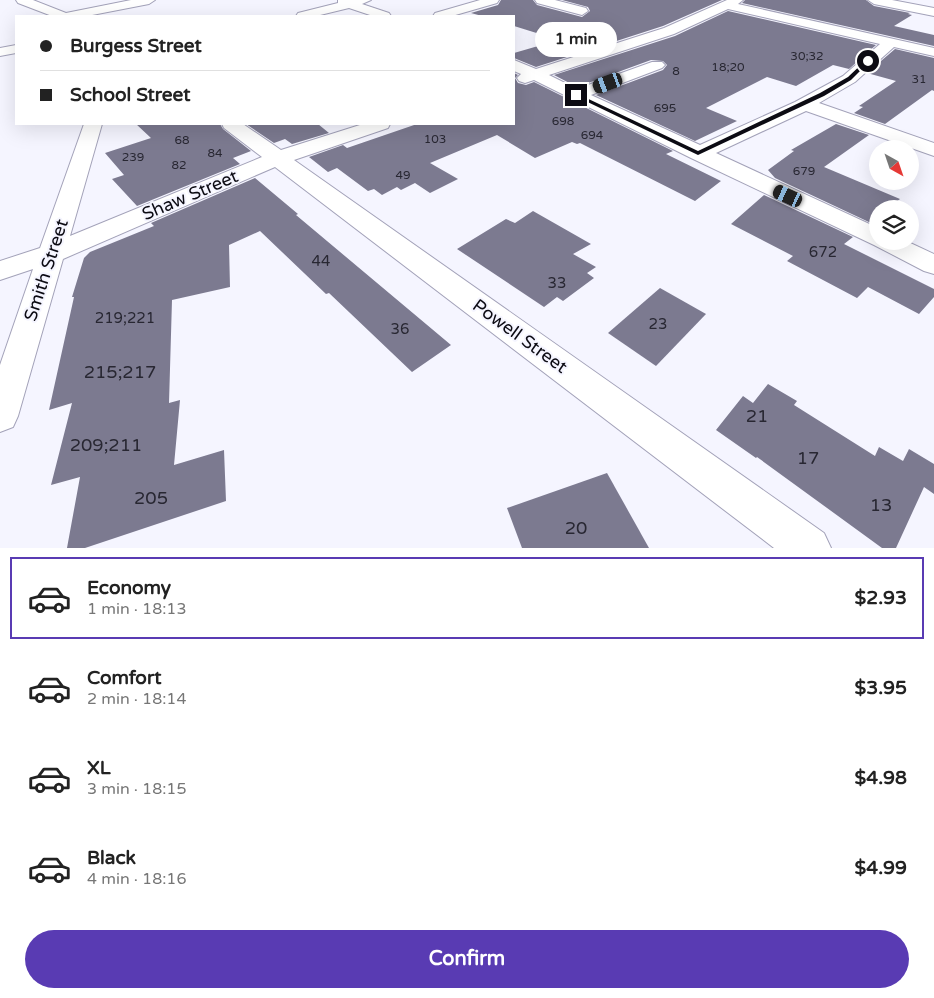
<!DOCTYPE html>
<meta charset="utf-8">
<style>
body{margin:0;font-family:"Varela Round",sans-serif;background:#f2f2f2;color:#222;height:100vh;display:flex;flex-direction:column;font-size:19px;white-space:nowrap}
*{box-sizing:border-box;margin:0}
p{font-size:16px;color:#767676}
.icon{flex:none;width:28px;height:28px;fill:none;stroke:currentColor;stroke-width:2;stroke-linecap:round;stroke-linejoin:round}
.map{position:relative;height:548px;overflow:hidden}
.side{display:flex;flex-direction:column;background:#fff;flex:1}
.side>*{flex:none}
.guide{position:absolute;left:15px;top:15px;width:500px;height:110px;border-radius:0px;box-shadow:0 5px 20px #0002;display:grid;align-content:center;height:110px;padding:0 25px;background:#fff}
.needle{width:32px;rotate:140deg}
.buttons{position:absolute;left:869px;top:140px;display:grid;gap:10px}
.buttons a{display:grid;place-items:center;width:50px;height:50px;border-radius:50%;background:#fff;box-shadow:0 5px 20px #0002;font-size:25px}
.end{position:absolute;width:22px;height:22px;margin:-11px;border:6px solid #0c0b13;background:#fff;box-shadow:0 0 0 2px #fff}
.from{border-radius:50%}
.bubble{position:absolute;height:35px;border-radius:18px;background:#fff;box-shadow:0 5px 20px #0002;font-size:16px;font-weight:700;line-height:35px;text-align:center}
.car{position:absolute;width:15px;height:30px;margin:-15px -8px;border-radius:6px;box-shadow:0 0 4px 1px #0007;background:linear-gradient(#222 24%,#8ab4d8 0 40%,#222 0 76%,#8ab4d8 0 86%,#222 0)}
.guide b{display:flex;align-items:center;gap:18px;height:48px;font-size:19px}
.guide b+b{border-top:1px solid #e0e0e0}
.guide i{width:12px;height:12px;background:#222}
ul{padding:9px 0 0;list-style:none}
li{display:flex;align-items:center;gap:15px;height:82px;margin:0 10px 8px;padding:0 15px;border:2px solid transparent;border-radius:0px}
li div{flex:1}
li b{display:block;font-size:19px}
li em{font-style:normal;font-weight:700}
li.on{border-color:#593bb3}
li>.icon{width:45px;height:45px;stroke-width:1.5}
.cta{display:flex;gap:10px;margin-top:auto;padding:10px 25px}
.cta a{flex:1;height:58px;border-radius:30px;background:#593bb3;color:#fff;font-size:20px;font-weight:700;line-height:58px;text-align:center}
.map>svg:first-child{display:block}
.building{fill:#7c7a90}
.lines{fill:none;stroke-linecap:round;stroke-linejoin:round}
.minor-casing{stroke:#a3a2b9;stroke-width:2}
.minor{fill:#fff;fill-rule:evenodd}
.route{fill:#0c0b13}
.labels{text-anchor:middle;dominant-baseline:central;stroke-width:4;stroke-linejoin:round;paint-order:stroke}
.far-number-label{font-size:12px;fill:#282732}
.number-label{font-size:15px;fill:#282732}
.street-label{font-size:18px;fill:#0c0b13;stroke:#f5f5ff}
.near-number-label{font-size:18px;fill:#282732}
</style>
<div class="map">
<svg width="934" height="548" viewBox="0 0 934 548">
<rect width="100%" height="100%" fill="#f5f5ff"/>
<g class="building">
<path d="M501 0H533L537 5 582 17 590 11 588 7 562 0H722L663 26 536 67 514 58V53L559 40 514 26V16H482L471 13 498 5Z"/>
<path d="M745 0H866L874 6 910 13 908 14 912 15 894 26 934 35V46L742 3Z"/>
<path d="M728 11 876 45 849 69 833 65 796 86 767 77 706 108 737 121 695 141 596 95 663 70 667 65 663 61 651 60 577 87 554 75 675 36Z"/>
<path d="M895 49 934 58V91L932 90 885 124 854 113 863 107 859 106 896 81 867 73Z"/>
<path d="M514 73 518 75 515 78 518 83 526 85 534 82 673 151 666 154 721 181 695 201 580 143 577 144 572 142 535 158 497 135 430 163 458 179 430 193 415 183 401 190 397 187 382 195 374 189 368 191 337 168 328 172 309 157 343 145 347 148 417 124H514Z"/>
<path d="M136 124H220L223 129 251 151 233 158 240 164 137 206 112 179 124 175 105 153 151 138Z"/>
<path d="M246 124H318L329 133 292 144 285 139 274 143Z"/>
<path d="M836 124 869 135 824 167 900 199 888 209H878V217L871 223 775 178 768 170 794 151 791 150Z"/>
<path d="M255 178 298 214 296 215 451 345 412 372 329 293 326 294 260 231 229 245 230 287 172 300 169 403 180 400 174 465 224 450 226 501 85 548H67L80 477 51 485 72 403 49 410 74 297H72L84 258 90 252 154 226 151 223Z"/>
<path d="M764 195 853 237 844 244 934 289V297L919 314 868 287 857 298 787 261 793 256 731 224Z"/>
<path d="M533 211 591 244 573 254 596 267 587 273 594 278 563 301 557 297 544 307 457 249 506 219 515 223Z"/>
<path d="M660 288 706 314 656 366 608 333Z"/>
<path d="M768 384 797 401 794 405 875 456 879 447 903 461 909 449 934 464V494L924 487 896 548H882L757 457 756 458 716 430 743 396 753 403Z"/>
<path d="M607 473 649 548H522L507 508Z"/>
</g>
<g class="lines">
<defs>
<g id="minor">
<path d="M16 0H33L66 13 131 0H155L149 4 87 16H52L18 3Z"/>
<path d="M338 0H371L362 4 389 13 391 16H373L349 8 316 16H296L298 13 338 3Z"/>
<path d="M480 0H499L497 3 452 16H433L435 13Z"/>
<path d="M535 0H555L586 8 588 11 582 15 537 3Z"/>
<path d="M727 0H743L738 4 934 48V56L894 47 855 82 819 103 934 143V156L806 111 716 153 878 228V241H906L934 254V274L924 271 874 245 691 158 534 80 525 83 519 81 517 78 521 74 514 71V60L536 69 664 28ZM728 9 880 44 843 76 795 102 700 145 591 95 662 68 665 65 662 62H652L577 89 549 75 674 34Z"/>
<path d="M868 0H892L934 8V16L874 4Z"/>
<path d="M16 45V53L0 56V48Z"/>
<path d="M84 124H102L70 236 262 157 224 128 222 124H243L281 150 363 124H390L388 128 294 160 824 533 831 548H774L275 167 63 259 18 416 13 427 0 432V365L33 269 0 280V261L40 248Z"/>
</g>
</defs>
<use href="#minor" class="minor-casing"/>
<use href="#minor" class="minor"/>
</g>
<path class="route" d="M866 60 870 61 851 80 824 96 698 155 573 95 578 94 698 151 820 93 848 77Z"/>
<g class="labels">
<g class="far-number-label">
<text x="807" y="56">30;32</text>
<text x="728" y="67">18;20</text>
<text x="676" y="71">8</text>
<text x="919" y="79">31</text>
<text x="665" y="108">695</text>
<text x="563" y="121">698</text>
<text x="592" y="135">694</text>
<text x="435" y="139">103</text>
<text x="182" y="140">68</text>
<text x="215" y="153">84</text>
<text x="133" y="157">239</text>
<text x="179" y="165">82</text>
<text x="804" y="171">679</text>
<text x="403" y="175">49</text>
</g>
<g class="number-label">
<text x="823" y="252">672</text>
<text x="321" y="261">44</text>
<text x="557" y="283">33</text>
<text x="125" y="318">219;221</text>
<text x="658" y="324">23</text>
<text x="400" y="329">36</text>
</g>
<g class="street-label">
<text transform="translate(190 195) rotate(-23)">Shaw Street</text>
<text transform="translate(46 270) rotate(-72)">Smith Street</text>
<text transform="translate(520 336) rotate(36)">Powell Street</text>
</g>
<g class="near-number-label">
<text x="120" y="372">215;217</text>
<text x="757" y="416">21</text>
<text x="106" y="445">209;211</text>
<text x="808" y="458">17</text>
<text x="151" y="498">205</text>
<text x="881" y="505">13</text>
<text x="576" y="528">20</text>
</g>
</g>
</svg>
<div class="buttons">
<a><svg class="needle" viewBox="-14 -14 28 28"><path d="M0-13l5 13h-10z" fill="#e53935"/><path d="M0 13l5-13h-10z" fill="#767676"/></svg></a>
<a><svg class="icon" aria-label="layers" viewBox="0 0 24 24"><path d="M12 4l9 5-9 5-9-5zM3 14l9 5 9-5"/></svg></a>
</div>
<i class="end from" style="left:868px;top:61px"></i>
<i class="end" style="left:576px;top:95px"></i>
<div class="bubble" style="left:535px;top:22px;width:82px">1 min</div>
<i class="car" style="left:608px;top:83px;rotate:250deg"></i>
<i class="car" style="left:788px;top:196px;rotate:295deg"></i>
<div class="guide">
<b><i class="from"></i>Burgess Street</b>
<b><i></i>School Street</b>
</div>
</div>
<section class="side">
<ul>
<li class="on"><svg class="icon" aria-label="car" viewBox="0 0 24 24"><path d="M5 17H2v-5l4-1 3-4h7l3 4 3 1v5h-3M9 17h6M6 11h13"/><circle cx="7" cy="17" r="2"/><circle cx="17" cy="17" r="2"/></svg><div><b>Economy</b><p>1 min · 18:13</p></div><em>$2.93</em></li>
<li><svg class="icon" aria-label="car" viewBox="0 0 24 24"><path d="M5 17H2v-5l4-1 3-4h7l3 4 3 1v5h-3M9 17h6M6 11h13"/><circle cx="7" cy="17" r="2"/><circle cx="17" cy="17" r="2"/></svg><div><b>Comfort</b><p>2 min · 18:14</p></div><em>$3.95</em></li>
<li><svg class="icon" aria-label="car" viewBox="0 0 24 24"><path d="M5 17H2v-5l4-1 3-4h7l3 4 3 1v5h-3M9 17h6M6 11h13"/><circle cx="7" cy="17" r="2"/><circle cx="17" cy="17" r="2"/></svg><div><b>XL</b><p>3 min · 18:15</p></div><em>$4.98</em></li>
<li><svg class="icon" aria-label="car" viewBox="0 0 24 24"><path d="M5 17H2v-5l4-1 3-4h7l3 4 3 1v5h-3M9 17h6M6 11h13"/><circle cx="7" cy="17" r="2"/><circle cx="17" cy="17" r="2"/></svg><div><b>Black</b><p>4 min · 18:16</p></div><em>$4.99</em></li>
</ul>
<div class="cta"><a>Confirm</a></div>
</section>
